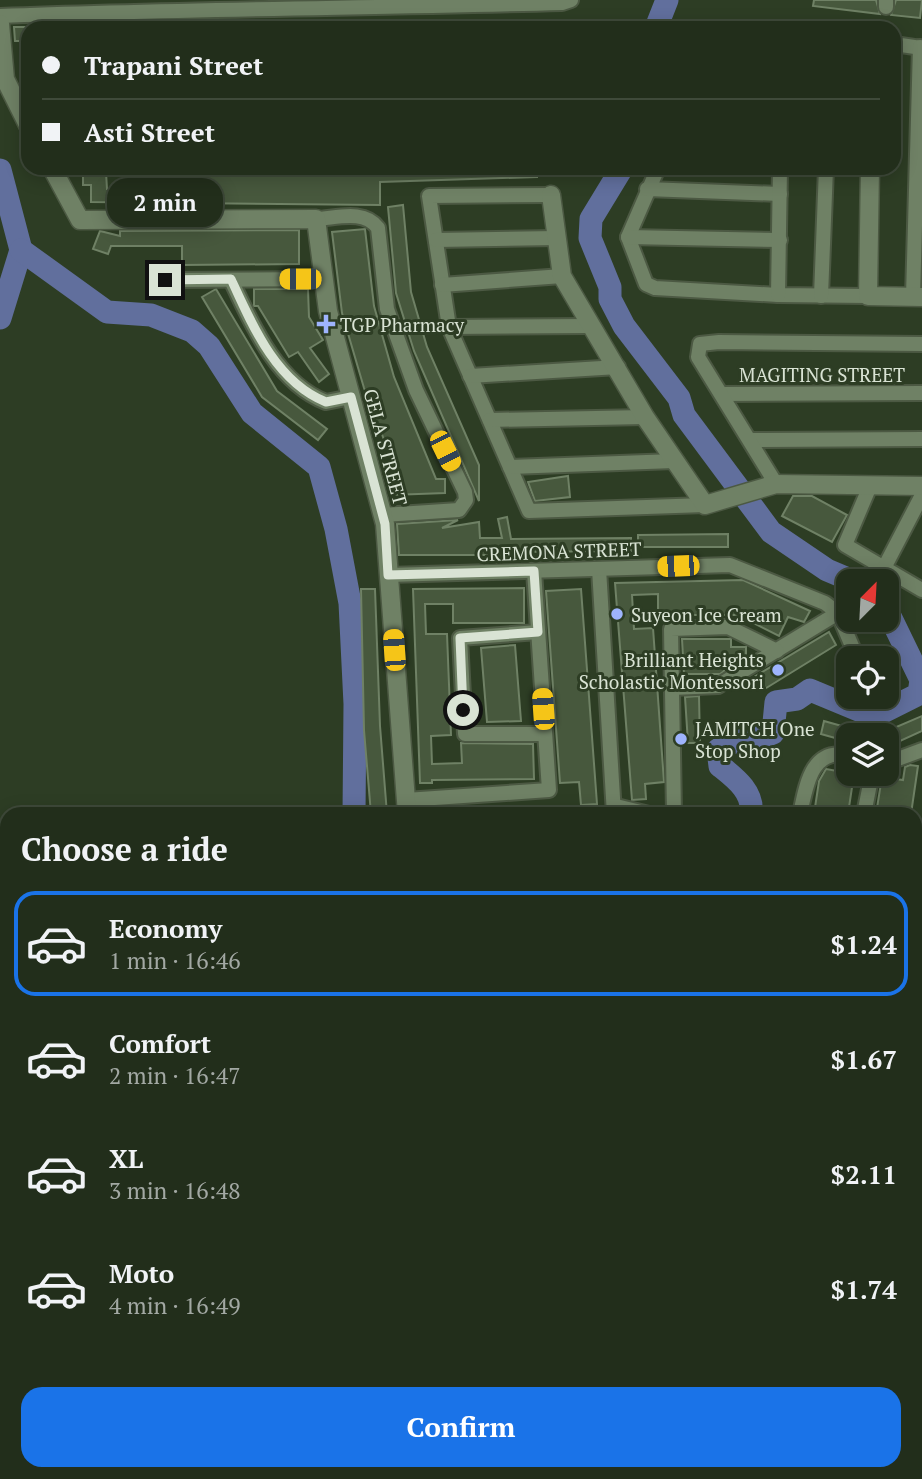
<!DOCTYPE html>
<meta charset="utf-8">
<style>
body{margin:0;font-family:"PT Serif",serif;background:#2e3a28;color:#f1f3f6;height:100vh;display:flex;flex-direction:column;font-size:26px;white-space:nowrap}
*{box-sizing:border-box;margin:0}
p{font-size:23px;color:#a2a8a3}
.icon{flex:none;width:38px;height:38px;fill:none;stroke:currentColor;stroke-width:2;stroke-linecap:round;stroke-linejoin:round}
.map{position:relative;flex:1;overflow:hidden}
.details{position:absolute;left:0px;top:807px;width:922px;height:674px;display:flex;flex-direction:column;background:#222e1b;border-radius:21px 21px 0 0;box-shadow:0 4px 18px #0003,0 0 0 2px #3f4a3a}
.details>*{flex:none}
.top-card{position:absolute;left:21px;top:21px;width:880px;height:154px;border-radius:21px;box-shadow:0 4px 18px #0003,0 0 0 2px #3f4a3a;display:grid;align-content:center;height:154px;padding:0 21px;background:#222e1b}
.needle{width:46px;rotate:24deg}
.controls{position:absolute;left:836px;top:569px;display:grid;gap:14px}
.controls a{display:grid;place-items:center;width:63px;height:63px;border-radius:14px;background:#222e1b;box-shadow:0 4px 18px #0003,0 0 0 2px #3f4a3a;font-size:35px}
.end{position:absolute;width:32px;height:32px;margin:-16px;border:9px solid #d9e3d4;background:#111;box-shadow:0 0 0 4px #111}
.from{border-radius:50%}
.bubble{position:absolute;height:49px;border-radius:21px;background:#222e1b;box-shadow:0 4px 18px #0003,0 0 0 2px #3f4a3a;font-size:23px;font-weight:800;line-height:49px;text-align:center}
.car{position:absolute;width:21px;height:42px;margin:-21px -10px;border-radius:9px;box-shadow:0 0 5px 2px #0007;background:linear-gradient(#f5c518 24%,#345 0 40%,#f5c518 0 76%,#345 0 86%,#f5c518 0)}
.top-card b{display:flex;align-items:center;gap:24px;height:66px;font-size:26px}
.top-card b+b{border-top:2px solid #3f4a3a}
.top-card i{width:18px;height:18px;background:#f1f3f6}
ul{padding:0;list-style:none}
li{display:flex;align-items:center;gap:21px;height:105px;margin:0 14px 10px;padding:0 7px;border:4px solid transparent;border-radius:21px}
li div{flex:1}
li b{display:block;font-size:26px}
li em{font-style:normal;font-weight:800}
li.selected{border-color:#1a73e8}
li>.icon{width:63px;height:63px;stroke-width:1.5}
h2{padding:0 21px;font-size:32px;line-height:84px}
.button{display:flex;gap:14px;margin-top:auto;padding:14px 21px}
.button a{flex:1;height:80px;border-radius:21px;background:#1a73e8;color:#fff;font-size:28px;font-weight:800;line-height:80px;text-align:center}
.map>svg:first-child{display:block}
.green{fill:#37436c}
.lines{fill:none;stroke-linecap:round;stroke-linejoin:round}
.stream{stroke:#8592ae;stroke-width:3.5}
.river{stroke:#616f9d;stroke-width:23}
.building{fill:#47583d;stroke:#6f8165;stroke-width:2}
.minor-casing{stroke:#4c5943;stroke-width:18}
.tertiary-casing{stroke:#4c5943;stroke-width:21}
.minor{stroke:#6f8165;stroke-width:14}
.tertiary{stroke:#6f8165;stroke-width:18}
.route{stroke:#d9e3d4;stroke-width:9}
.poi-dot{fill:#9eb4fd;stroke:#2d3d24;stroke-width:2.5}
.labels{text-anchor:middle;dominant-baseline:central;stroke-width:6;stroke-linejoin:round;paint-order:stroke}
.poi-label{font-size:19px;fill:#d9e3d4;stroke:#2d3d24;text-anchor:start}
.street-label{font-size:19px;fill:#d9e3d4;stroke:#2d3d24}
</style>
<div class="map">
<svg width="922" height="1479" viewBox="0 0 922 1479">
<rect width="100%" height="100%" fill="#2d3d24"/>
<g class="green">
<rect x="20" y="49" width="8" height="26"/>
<path d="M668 1474H712L716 1479H661Z"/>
</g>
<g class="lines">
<path class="stream" d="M713 1479 715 1475 734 1479"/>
<g class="river">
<path d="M656 28 667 0"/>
<path d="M622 168 591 219 590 238 610 287V299L624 326 679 398 684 415 771 532 827 570 853 581"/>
<path d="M0 170 21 250 0 318"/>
<path d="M21 250 107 312 151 315 192 331 209 346 252 413 319 467 336 529 350 603 355 704 354 814"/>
<path d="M751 814C754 792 735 778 720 766L718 750C735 737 753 743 773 733L776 702 797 699 810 690 863 712H883L919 694 921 680 887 610"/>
<path d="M732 1479 734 1474"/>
</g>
</g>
<g class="building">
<path d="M814 0H876L880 14 813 6Z"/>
<path d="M896 0H922L920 18 891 15Z"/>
<path d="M14 27H28V41H15Z"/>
<path d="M537 168V177L380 182V205L91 202V185H83V173L106 172 107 189H134L133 172Z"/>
<path d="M403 205 411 292 427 347 479 465V501L414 351 396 293 388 207Z"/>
<path d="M365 229 374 306 394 377 436 479H445V493L392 495V481H400L364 388 342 313 332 232Z"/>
<path d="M299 230V264L182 265V246H111L108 254 93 249 100 231 120 236V231Z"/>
<path d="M216 289 277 391 327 429 318 440 262 397 202 297Z"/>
<path d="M254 289H308L309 317 323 340 310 348 329 374 319 382 298 352 289 357 258 306H254Z"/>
<path d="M568 476 570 497 535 501 528 482Z"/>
<path d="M793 496H812L847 515 832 542 782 516Z"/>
<path d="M507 517 511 539 631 538V551L511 552V561L506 562 504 555H399L397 524 458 520 442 528 479 522 480 538H502L498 519Z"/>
<path d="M728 534V547H638V535Z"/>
<path d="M743 580 810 611 804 622 788 617 779 636 738 615H658V594L632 595 634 629 653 628 664 782 645 784 646 799 632 800 615 583Z"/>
<path d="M524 588V623H453V604H425L426 634H447L451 735 431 736 432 764 462 763 461 743 533 744 534 779 432 780V783H420L413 589Z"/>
<path d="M361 589H375L380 726 387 814H371L364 730Z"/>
<path d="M581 589 597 804 581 805 579 782 560 783 546 591Z"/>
<path d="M829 632 836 645 763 690 754 677Z"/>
<path d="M682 639H731V647H746V657L740 661H724V671L720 674H684Z"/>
<path d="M515 645 521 721 487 722 481 648Z"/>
<path d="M699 696 700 743H688L685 697Z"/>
<path d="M922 716V731L887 747V731Z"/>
<path d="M824 721 849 728V742L821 734Z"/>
<path d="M910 765 918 766 911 814H876L882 777 903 780 905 767Z"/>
<path d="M826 769 854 774 848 814H814L819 781Z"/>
</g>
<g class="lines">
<defs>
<g id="minor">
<path d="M886 7V0"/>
<path d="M0 16C187 9 375 8 562 3L571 0"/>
<path d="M894 44 922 48"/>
<path d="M658 168 628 237 646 284 655 288 778 295 868 296"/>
<path d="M647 189 780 194"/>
<path d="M551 195 429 196 449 327 529 511 705 505"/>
<path d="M316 219C337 218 364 209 378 228L387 309 416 390 465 492 466 500 459 510 383 515"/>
<path d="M628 237 780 240"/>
<path d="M436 240 557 238"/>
<path d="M165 280 323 279"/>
<path d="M231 280C252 325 277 383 326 402L351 397"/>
<path d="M442 285 562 276"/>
<path d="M778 295 780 168"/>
<path d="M821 296 826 168"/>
<path d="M913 297 920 47"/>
<path d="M449 327 590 326"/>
<path d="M470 376 618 367"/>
<path d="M722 394 922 393"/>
<path d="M490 420 645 417"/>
<path d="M751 440 922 439"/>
<path d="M510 467 674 461"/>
<path d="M776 484 698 357 700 344 719 342 922 344"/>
<path d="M870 486 845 545 922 590"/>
<path d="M884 568 922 495"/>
<path d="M599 569 614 814"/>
<path d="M388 575 730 565 825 603 838 613 857 658"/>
<path d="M538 632 460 638 465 734H545"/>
<path d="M672 688 718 686 838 613"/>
<path d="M887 763 922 750"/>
<path d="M406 800 549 790 534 571"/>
<path d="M616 806 649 814"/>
<path d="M674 814 671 629 728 627 777 651"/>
<path d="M800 814C806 787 811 746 849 756"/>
<path d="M864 814 872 774"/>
<path d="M915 883 922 833"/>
<path d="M915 941 922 946"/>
<path d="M915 1117 922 1119"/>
<path d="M915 1275 922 1251"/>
<path d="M915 1326 922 1324"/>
</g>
<g id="tertiary">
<path d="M0 24 5 79 28 125"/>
<path d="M52 168 80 220 316 219 328 311 385 524 407 814"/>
<path d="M870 168 868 296 922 297"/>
<path d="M551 195 562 276 645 417 705 505 776 484 922 486"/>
<path d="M915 1045 922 1048"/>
<path d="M787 1474 814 1479"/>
<path d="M660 1479 662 1474"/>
</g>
</defs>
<use href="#minor" class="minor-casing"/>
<use href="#tertiary" class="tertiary-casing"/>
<use href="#minor" class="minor"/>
<use href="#tertiary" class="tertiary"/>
</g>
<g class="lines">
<path class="route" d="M165 280 231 279C252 325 276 382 326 402L351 397 385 524 388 575 534 571 538 632 460 638 463 710"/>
</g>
<g class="poi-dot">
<path d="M322.5 313.5h7v7h7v7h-7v7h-7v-7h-7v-7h7z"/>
<circle cx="617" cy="614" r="7"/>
<circle cx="778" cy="670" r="7"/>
<circle cx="681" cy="739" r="7"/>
</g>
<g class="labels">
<g class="poi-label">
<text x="340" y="324">TGP Pharmacy</text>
<text x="631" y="614">Suyeon Ice Cream</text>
<text x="764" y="659" text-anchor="end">Brilliant Heights<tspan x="764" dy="22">Scholastic Montessori</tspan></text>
<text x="695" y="728">JAMITCH One<tspan x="695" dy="22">Stop Shop</tspan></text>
</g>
<g class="street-label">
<text x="822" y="374">MAGITING STREET</text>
<text transform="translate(386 447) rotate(75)">GELA STREET</text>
<text transform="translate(559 551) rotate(-2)">CREMONA STREET</text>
</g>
</g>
</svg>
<div class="controls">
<a><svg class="needle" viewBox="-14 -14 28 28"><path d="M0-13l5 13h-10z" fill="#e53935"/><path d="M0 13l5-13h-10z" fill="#a2a8a3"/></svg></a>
<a><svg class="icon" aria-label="locate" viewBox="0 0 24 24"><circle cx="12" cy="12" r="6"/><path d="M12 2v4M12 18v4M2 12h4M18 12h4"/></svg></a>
<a><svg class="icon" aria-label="layers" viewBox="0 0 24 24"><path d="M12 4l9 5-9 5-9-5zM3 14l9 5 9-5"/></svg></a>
</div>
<i class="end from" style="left:463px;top:710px"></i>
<i class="end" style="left:165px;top:280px"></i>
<div class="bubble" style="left:107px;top:178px;width:116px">2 min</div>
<i class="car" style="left:300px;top:279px;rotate:270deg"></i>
<i class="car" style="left:445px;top:451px;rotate:154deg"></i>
<i class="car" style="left:678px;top:566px;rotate:268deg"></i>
<i class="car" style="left:394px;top:650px;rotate:356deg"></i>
<i class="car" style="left:543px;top:709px;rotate:356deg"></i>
<div class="top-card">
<b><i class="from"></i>Trapani Street</b>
<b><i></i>Asti Street</b>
</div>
<section class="details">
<h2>Choose a ride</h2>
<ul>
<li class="selected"><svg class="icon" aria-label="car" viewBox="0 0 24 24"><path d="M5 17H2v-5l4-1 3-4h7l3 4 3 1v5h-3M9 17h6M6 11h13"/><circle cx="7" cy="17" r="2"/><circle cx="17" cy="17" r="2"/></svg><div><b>Economy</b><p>1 min · 16:46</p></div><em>$1.24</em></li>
<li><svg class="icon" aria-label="car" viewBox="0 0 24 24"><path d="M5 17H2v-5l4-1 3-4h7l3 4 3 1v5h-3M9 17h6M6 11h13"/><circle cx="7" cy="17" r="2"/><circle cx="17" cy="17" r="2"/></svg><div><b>Comfort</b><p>2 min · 16:47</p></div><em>$1.67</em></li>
<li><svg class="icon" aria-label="car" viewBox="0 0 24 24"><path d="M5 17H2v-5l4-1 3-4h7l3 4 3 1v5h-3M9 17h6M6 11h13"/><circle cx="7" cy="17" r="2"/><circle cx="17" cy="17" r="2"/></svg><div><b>XL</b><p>3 min · 16:48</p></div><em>$2.11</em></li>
<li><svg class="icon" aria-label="car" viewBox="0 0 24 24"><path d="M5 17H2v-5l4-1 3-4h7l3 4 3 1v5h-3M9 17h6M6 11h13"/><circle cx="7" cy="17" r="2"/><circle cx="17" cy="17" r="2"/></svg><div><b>Moto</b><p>4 min · 16:49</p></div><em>$1.74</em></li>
</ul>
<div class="button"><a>Confirm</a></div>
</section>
</div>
